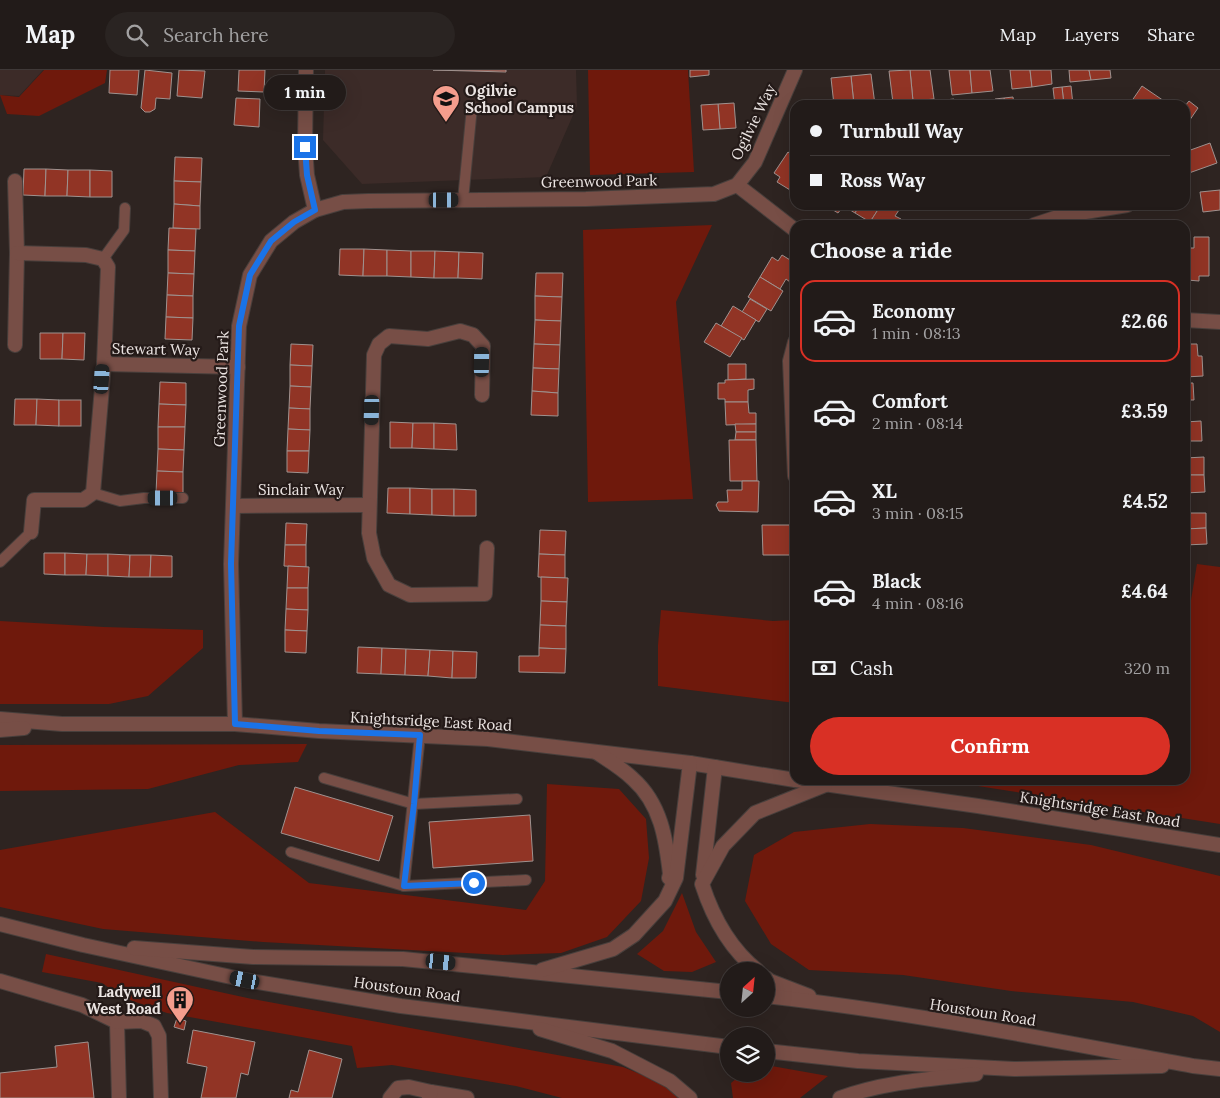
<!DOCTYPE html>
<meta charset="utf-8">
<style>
body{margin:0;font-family:Lora,serif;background:#2a2422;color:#f1f3f6;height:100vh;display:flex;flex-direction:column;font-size:19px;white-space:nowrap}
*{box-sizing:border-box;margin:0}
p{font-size:16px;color:#a2a1a2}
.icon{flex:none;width:28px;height:28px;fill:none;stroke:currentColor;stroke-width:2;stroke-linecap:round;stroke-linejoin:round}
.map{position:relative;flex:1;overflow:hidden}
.side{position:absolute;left:790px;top:150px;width:400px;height:565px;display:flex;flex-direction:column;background:#221b19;border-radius:15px;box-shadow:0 5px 20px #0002,0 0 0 1px #3f3938}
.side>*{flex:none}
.guide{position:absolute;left:790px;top:30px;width:400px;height:110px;border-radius:15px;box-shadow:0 5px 20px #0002,0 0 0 1px #3f3938;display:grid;align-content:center;height:110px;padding:0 20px;background:#221b19}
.needle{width:32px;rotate:27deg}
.fabs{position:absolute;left:720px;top:892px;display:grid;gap:10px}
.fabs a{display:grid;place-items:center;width:55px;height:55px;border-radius:50%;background:#221b19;box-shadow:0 5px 20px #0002,0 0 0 1px #3f3938;font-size:25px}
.end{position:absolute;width:22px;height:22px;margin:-11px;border:6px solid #1a73e8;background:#fff;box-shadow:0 0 0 2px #fff}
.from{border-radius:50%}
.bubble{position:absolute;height:35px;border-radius:18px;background:#221b19;box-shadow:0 5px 20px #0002,0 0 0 1px #3f3938;font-size:16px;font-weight:700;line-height:35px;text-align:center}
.car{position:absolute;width:15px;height:30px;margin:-15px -8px;border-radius:6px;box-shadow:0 0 4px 1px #0007;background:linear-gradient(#222 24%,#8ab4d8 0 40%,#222 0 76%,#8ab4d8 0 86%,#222 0)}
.guide b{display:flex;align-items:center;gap:18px;height:48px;font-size:19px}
.guide b+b{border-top:1px solid #3f3938}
.guide i{width:12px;height:12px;background:#f1f3f6}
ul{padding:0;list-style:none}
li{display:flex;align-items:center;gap:15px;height:82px;margin:0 10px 8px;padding:0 10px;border:2px solid transparent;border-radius:15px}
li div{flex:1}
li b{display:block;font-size:19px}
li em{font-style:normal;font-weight:700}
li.current{border-color:#d93025}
li>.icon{width:45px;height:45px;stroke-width:1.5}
h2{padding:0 20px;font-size:22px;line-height:60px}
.pay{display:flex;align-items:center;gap:12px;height:55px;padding:0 20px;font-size:19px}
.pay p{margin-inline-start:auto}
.action{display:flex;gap:10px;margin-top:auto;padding:10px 20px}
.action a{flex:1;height:58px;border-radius:30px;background:#d93025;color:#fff;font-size:20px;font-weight:700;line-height:58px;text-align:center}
header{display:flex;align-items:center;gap:30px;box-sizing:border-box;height:70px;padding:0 25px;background:#221b19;border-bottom:1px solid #3f3938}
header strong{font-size:24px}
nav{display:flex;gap:28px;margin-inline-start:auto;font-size:18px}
.search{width:350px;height:45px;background:#2a2422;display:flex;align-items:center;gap:12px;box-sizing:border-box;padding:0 18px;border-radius:28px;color:#a2a1a2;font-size:19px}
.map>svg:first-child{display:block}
.built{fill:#3c2b28}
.green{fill:#6f190c}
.building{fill:#913425;stroke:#9f928f}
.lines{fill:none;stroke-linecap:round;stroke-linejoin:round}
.service-casing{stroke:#483f3c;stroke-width:12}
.minor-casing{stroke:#483f3c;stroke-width:16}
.tertiary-casing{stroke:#483f3c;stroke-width:16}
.service{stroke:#774e46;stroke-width:10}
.minor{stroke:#774e46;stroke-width:14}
.tertiary{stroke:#774e46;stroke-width:14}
.route{stroke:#1a73e8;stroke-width:6}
.labels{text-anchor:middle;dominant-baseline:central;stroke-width:4.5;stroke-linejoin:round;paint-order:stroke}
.poi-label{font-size:15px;font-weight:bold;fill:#ebe4e2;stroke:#241a18;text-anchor:start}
.street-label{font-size:15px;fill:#ebe4e2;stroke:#241a18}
</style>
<header>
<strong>Map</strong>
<div class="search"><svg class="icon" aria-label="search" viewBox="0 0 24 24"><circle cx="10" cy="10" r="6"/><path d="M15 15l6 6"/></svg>Search here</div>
<nav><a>Map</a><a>Layers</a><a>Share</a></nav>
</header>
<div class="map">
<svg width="1220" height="1028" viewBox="0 0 1220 1028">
<rect width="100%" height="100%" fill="#2e2421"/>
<g class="built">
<path d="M0 0H43L19 26 0 25Z"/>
<path d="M325 0H576L577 36 546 107 362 114 323 70Z"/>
</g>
<g class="green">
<path d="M44 0H107L105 13 39 46 7 44 0 25 19 27Z"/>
<path d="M588 0H688L694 102 590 105Z"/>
<path d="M712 155 676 232 693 429 588 432 583 160Z"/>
<path d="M1197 494 1220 497V754L952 712 951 710H1185V554H1187Z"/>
<path d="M661 540 773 551 795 550V633L658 616V575Z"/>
<path d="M0 551 104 557 203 560V578L148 626 109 634H0Z"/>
<path d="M307 674 298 692 239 695 148 719 0 721V675Z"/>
<path d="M547 714 619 719 646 749 649 788 641 831 607 867 561 883 503 885 263 872 103 859 0 837V780L215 742 309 813 526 840 545 811Z"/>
<path d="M870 754 963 758 1091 775 1220 806V962L1193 946 1133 932 1011 921 903 905 809 900 771 874 745 831 754 785 794 762Z"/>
<path d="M682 823 696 862 716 892 692 902 664 901 637 884 663 861Z"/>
<path d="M46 884 252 929 623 997 657 1011 681 1028H562L516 1016 392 995 357 998 352 976 167 943 124 928 102 913 42 902Z"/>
<path d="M766 995 828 1006 800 1028H733L731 1013 742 1004H766Z"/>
</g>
<g class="building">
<path d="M110 0H139L137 25 109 23Z"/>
<path d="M145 0 172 3 170 29 156 28 155 39 150 42H145L141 38Z"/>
<path d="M179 0 205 1 202 28 177 26Z"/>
<path d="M239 0H265L264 22 238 21Z"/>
<path d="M433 0H506V2Z"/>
<path d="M690 0H709V5L690 7Z"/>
<path d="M910 0H930L934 29 913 31Z"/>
<path d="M910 0 913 31 893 33 889 1Z"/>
<path d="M949 0H970L972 23 952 25Z"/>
<path d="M970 0H990L993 21 972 23Z"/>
<path d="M1010 0H1030L1032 17 1012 19Z"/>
<path d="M1030 0H1051L1052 14 1032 17Z"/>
<path d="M1069 0H1089L1091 10 1070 12Z"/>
<path d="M1089 0H1110L1111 8 1091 10Z"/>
<path d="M871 4 875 35H854L851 6Z"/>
<path d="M851 6 854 35H834L831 8Z"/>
<path d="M1071 16 1073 35H1064L1062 17Z"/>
<path d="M1142 16 1167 33 1165 35H1129Z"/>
<path d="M1062 17 1064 35H1055L1053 18Z"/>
<path d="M1013 27 1014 35H1004V28Z"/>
<path d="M236 28 260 29 259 57 234 55Z"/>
<path d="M1004 28V35H995V29Z"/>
<path d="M954 29 955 35H946L945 30Z"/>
<path d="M945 30 946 35H936V31Z"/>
<path d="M1189 31 1198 38 1185 57V36Z"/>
<path d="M734 33 736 58 720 59 718 34Z"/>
<path d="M718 34 720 59 703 60 701 35Z"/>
<path d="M1210 73 1217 93 1189 103 1185 91V82Z"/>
<path d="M788 82 795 87V123L777 112 780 107 774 103Z"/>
<path d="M175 87 202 88 201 112 174 111Z"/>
<path d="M24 99H46L45 126 23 125Z"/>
<path d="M46 99 68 100 67 126H45Z"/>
<path d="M68 100H90V127L67 126Z"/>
<path d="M90 100 112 101V127H90Z"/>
<path d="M174 111 201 112 200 136 174 134Z"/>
<path d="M1220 120V140L1203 142 1200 122Z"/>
<path d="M174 134 200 136V159L173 158Z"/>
<path d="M825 135H844L838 143Z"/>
<path d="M849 135H860L855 143 847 138Z"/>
<path d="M860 135H881L870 152 855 143Z"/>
<path d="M881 135H891L899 140 895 146 901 149 897 155H874L870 152Z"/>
<path d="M169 158 196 159 195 181 168 180Z"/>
<path d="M1194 167H1209V206H1199V211L1187 210V178H1194Z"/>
<path d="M340 179H364L363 206 339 205Z"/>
<path d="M364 179 387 180V206H363Z"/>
<path d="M168 180 195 181 194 204 168 203Z"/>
<path d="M387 180 411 181V207L387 206Z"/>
<path d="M411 181H435L434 208 411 207Z"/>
<path d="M435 181 459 182 458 208H434Z"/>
<path d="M459 182 483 183 482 209 458 208Z"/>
<path d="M782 185 795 193V204L790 212 786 209 780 219 760 207 772 187 778 191Z"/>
<path d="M168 203 194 204 193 226 167 225Z"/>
<path d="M536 203H563L562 227 535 226Z"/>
<path d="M760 207 783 221 771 241 748 227Z"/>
<path d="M167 225 193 226V248L166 247Z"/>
<path d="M535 226 562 227 561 251 535 250Z"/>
<path d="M750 229 767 239 759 252 742 242Z"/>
<path d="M733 236 756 250 744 270 721 256Z"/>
<path d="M166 247 193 248 192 270 165 269Z"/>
<path d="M535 250 561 251 560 275 534 274Z"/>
<path d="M716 253 742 268 730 287 704 272Z"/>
<path d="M40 263H63L62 289H40Z"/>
<path d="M63 263H85L84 290 62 289Z"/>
<path d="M291 274 313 275 312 296 290 295Z"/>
<path d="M534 274 560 275 559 299 533 298Z"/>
<path d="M1185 274H1197L1198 286H1202L1203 306 1185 307Z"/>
<path d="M728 294H746V309L728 310Z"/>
<path d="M290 295 312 296 311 317 290 316Z"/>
<path d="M533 298 559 299 558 323 532 321Z"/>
<path d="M754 309V319L748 320V332H725V329H718V313H725V310Z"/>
<path d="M160 312 186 313V335L159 334Z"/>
<path d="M1185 313H1193L1194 330H1185Z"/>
<path d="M290 316 311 317 310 339 289 338Z"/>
<path d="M532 321 558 323V346L531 345Z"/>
<path d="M15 329H37L36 355H14Z"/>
<path d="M37 329 59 330V356L36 355Z"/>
<rect x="59" y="330" width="22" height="26"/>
<path d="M725 332H748L749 343H756V354L726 355Z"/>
<path d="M159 334 186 335 185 357H158Z"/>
<path d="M289 338 310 339V360L288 359Z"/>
<path d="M1201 351 1202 371H1185V352Z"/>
<path d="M390 352 413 353 412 378H390Z"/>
<path d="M413 353H434V379L412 378Z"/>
<path d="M434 353 456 354 457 380 434 379Z"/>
<path d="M735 354H756V362H736Z"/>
<path d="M158 357H185L184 380 158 379Z"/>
<path d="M288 359 310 360 309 381H287Z"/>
<path d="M736 362H756V370H735Z"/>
<path d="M729 370H756L757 411H730Z"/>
<path d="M158 379 184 380 183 402 157 401Z"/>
<path d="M287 381H309L308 403 287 402Z"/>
<path d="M1204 387V405H1185V388Z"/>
<path d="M157 401 183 402V424L156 423Z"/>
<path d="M1185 405H1204L1205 422 1185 423Z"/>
<path d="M742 411H759L758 442 719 441 716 435 718 432H728L727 420H742Z"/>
<path d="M388 418H410V444L387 443Z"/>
<path d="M410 418 432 419V445L410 444Z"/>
<path d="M432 419H454V446L432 445Z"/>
<path d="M454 419 476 420V446H454Z"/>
<path d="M1185 443H1206V458L1185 459Z"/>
<path d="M286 453 307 454 306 475H285Z"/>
<path d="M762 455H793L794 485H763Z"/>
<path d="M793 455H795V485H794Z"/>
<path d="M1206 458 1207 474 1185 475V459Z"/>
<path d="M540 460 566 461 565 485 539 484Z"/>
<path d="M285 475H306V497L284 496Z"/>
<path d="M44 483H65V505L44 504Z"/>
<path d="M65 483 87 484 86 505H65Z"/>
<path d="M87 484H108V506L86 505Z"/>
<path d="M108 484 130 485 129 507 108 506Z"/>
<path d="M539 484 565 485V508L538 507Z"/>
<path d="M130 485H151L150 507H129Z"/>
<path d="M151 485 172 486V507H150Z"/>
<path d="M288 496 309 497 308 518H287Z"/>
<path d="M541 507 568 508 567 532 541 531Z"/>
<path d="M287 518H308V540L286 539Z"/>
<path d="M541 531 567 532 566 556 540 555Z"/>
<path d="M286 539 308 540 307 561 285 560Z"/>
<path d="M540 555 566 556V579L539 578Z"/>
<path d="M285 560 307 561 306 583 285 582Z"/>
<path d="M358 577 382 578 381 604 357 603Z"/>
<path d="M382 578 406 579 405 605 381 604Z"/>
<path d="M539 578 566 579 565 603 519 602V586H539Z"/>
<path d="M406 579 430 580 428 606 405 605Z"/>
<path d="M430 580 453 581 452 608 428 606Z"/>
<path d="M453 581 477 582 476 608H452Z"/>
<path d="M295 717 393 746 379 791 281 763Z"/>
<path d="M530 745 533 791 433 798 429 752Z"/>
<path d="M177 948 186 951 184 960 174 957Z"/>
<path d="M193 960 255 972 248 1005 241 1003 236 1028H201L207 997 187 993Z"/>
<path d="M88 972 94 1028H0V1003L57 997 55 976Z"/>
<path d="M309 980 342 989 332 1028H289L291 1020 298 1022Z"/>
</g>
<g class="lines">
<defs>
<g id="service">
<path d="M463 130 472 37"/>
<path d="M103 189 124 160 125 138"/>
<path d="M93 423 120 431 144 428H183"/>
<path d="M0 492 31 462"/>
<path d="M324 708 414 734 517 729"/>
<path d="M291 782 404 816 526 810"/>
<path d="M404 816 420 665"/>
</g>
<g id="minor">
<path d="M306 0 305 77 307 105 315 140"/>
<path d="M15 111 17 183 15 275"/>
<path d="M737 115 795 160"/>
<path d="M1034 155 1061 146 1127 135"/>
<path d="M17 183 86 185 103 189 108 197 104 294 93 423 83 430H34L31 462"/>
<path d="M1185 250 1220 252"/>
<path d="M795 272 790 291 795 406"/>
<path d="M104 294 238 297"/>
<path d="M482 325 483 276 473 265 460 261 428 269 389 266 379 274 374 285 369 463 374 488 389 515 410 525 485 524 487 478"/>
<path d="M233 436 369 435"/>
<path d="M235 654 231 494 239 256 250 205 271 171 294 152 315 140 343 132 368 131 586 129 714 124 737 115 755 92 795 0"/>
<path d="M0 911 82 935 117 952 119 1028"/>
<path d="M117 952 142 951 154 956 159 966 161 1028"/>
<path d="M431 1022 467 1028"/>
<path d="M390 1028 398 1018 409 1017 431 1022 429 1028"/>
</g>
<g id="tertiary">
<path d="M0 649 62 654H235L319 661 488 669 690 693 795 710"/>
<path d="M0 660 24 658"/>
<path d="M596 682C608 690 622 698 633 709 661 734 666 769 670 804L669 808"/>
<path d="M796 710 978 736 1220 775"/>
<path d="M703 805 715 697"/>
<path d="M0 854 83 875 245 910 401 936 729 977"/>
<path d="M134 878 253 887 403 889 729 922"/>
<path d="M542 900 613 879 634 865 665 831 676 808 690 693"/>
<path d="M758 901C730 879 713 848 702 814L723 776 755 743 825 715"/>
<path d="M766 908 770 911 809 926"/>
<path d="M766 926C909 942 1051 970 1193 996L1220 999"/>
<path d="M540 959 612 981 670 1011 690 1028"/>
<path d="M766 981 858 991 1014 999 1162 996"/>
<path d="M840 1028C883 1012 930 1009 976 1004"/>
</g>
</defs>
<use href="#service" class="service-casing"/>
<use href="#minor" class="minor-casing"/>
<use href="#tertiary" class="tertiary-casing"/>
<use href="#service" class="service"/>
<use href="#minor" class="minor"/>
<use href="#tertiary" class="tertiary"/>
</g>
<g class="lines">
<path class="route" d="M305 77 307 105 315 140 294 152 271 171 250 205 239 256 231 494 235 654 319 661 420 665 414 734 404 816 474 813"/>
</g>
<defs>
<symbol id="school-pin" viewBox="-11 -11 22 30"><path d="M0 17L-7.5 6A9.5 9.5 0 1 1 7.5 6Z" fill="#f49d8d" stroke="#241a18"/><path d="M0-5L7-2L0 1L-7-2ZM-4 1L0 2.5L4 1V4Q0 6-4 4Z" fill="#111"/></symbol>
<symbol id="building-pin" viewBox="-11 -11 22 30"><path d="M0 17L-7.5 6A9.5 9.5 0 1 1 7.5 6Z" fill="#f49d8d" stroke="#241a18"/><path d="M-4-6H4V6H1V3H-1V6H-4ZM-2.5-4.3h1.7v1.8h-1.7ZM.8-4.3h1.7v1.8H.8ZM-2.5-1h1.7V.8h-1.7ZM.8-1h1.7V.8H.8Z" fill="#111"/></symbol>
</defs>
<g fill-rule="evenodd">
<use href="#school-pin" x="430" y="13" width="32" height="43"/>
<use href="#building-pin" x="164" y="914" width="32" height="43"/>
</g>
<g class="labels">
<g class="poi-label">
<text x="465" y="20">Ogilvie<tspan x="465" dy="17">School Campus</tspan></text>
<text x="161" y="921" text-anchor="end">Ladywell<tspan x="161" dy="17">West Road</tspan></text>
</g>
<g class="street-label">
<text transform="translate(753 52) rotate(-64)">Ogilvie Way</text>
<text transform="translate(599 111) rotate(-1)">Greenwood Park</text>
<text transform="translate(156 279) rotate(1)">Stewart Way</text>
<text transform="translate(221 319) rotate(-88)">Greenwood Park</text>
<text x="301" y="419">Sinclair Way</text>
<text transform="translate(431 651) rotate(3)">Knightsridge East Road</text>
<text transform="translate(1100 739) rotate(9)">Knightsridge East Road</text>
<text transform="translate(407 919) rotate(8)">Houstoun Road</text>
<text transform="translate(983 942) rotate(9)">Houstoun Road</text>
</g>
</g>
</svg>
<div class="fabs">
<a><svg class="needle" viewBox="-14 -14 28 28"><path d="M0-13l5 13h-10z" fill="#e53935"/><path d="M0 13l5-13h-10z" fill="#a2a1a2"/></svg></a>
<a><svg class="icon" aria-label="layers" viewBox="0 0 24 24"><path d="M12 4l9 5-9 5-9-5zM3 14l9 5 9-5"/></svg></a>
</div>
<i class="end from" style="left:474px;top:813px"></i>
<i class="end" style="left:305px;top:77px"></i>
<div class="bubble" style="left:264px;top:5px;width:82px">1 min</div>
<i class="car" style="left:444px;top:130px;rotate:90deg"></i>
<i class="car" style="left:482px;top:292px;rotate:1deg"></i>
<i class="car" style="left:102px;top:309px;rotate:4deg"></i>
<i class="car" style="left:372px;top:340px;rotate:182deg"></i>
<i class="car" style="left:163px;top:428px;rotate:270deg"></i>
<i class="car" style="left:441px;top:892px;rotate:96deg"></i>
<i class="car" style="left:245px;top:910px;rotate:282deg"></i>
<div class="guide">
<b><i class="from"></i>Turnbull Way</b>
<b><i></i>Ross Way</b>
</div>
<section class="side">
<h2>Choose a ride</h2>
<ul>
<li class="current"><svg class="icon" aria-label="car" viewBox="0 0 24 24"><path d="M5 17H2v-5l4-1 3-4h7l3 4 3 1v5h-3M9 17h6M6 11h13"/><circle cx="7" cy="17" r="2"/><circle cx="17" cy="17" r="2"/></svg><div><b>Economy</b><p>1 min · 08:13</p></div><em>£2.66</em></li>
<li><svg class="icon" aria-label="car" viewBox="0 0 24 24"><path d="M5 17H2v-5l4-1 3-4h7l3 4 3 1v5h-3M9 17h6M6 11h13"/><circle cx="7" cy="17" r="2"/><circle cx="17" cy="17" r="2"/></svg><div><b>Comfort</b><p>2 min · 08:14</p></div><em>£3.59</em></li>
<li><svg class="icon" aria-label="car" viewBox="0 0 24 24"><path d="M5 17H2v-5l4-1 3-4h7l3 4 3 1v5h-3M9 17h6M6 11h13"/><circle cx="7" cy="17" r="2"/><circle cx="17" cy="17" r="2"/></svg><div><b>XL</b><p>3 min · 08:15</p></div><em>£4.52</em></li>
<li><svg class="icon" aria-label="car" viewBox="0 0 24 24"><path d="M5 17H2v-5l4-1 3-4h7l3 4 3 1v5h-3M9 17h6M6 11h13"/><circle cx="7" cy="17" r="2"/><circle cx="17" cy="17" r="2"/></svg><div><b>Black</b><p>4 min · 08:16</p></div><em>£4.64</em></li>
</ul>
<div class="pay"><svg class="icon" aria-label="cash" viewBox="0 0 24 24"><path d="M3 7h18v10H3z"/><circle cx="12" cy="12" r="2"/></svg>Cash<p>320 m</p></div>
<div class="action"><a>Confirm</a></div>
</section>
</div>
